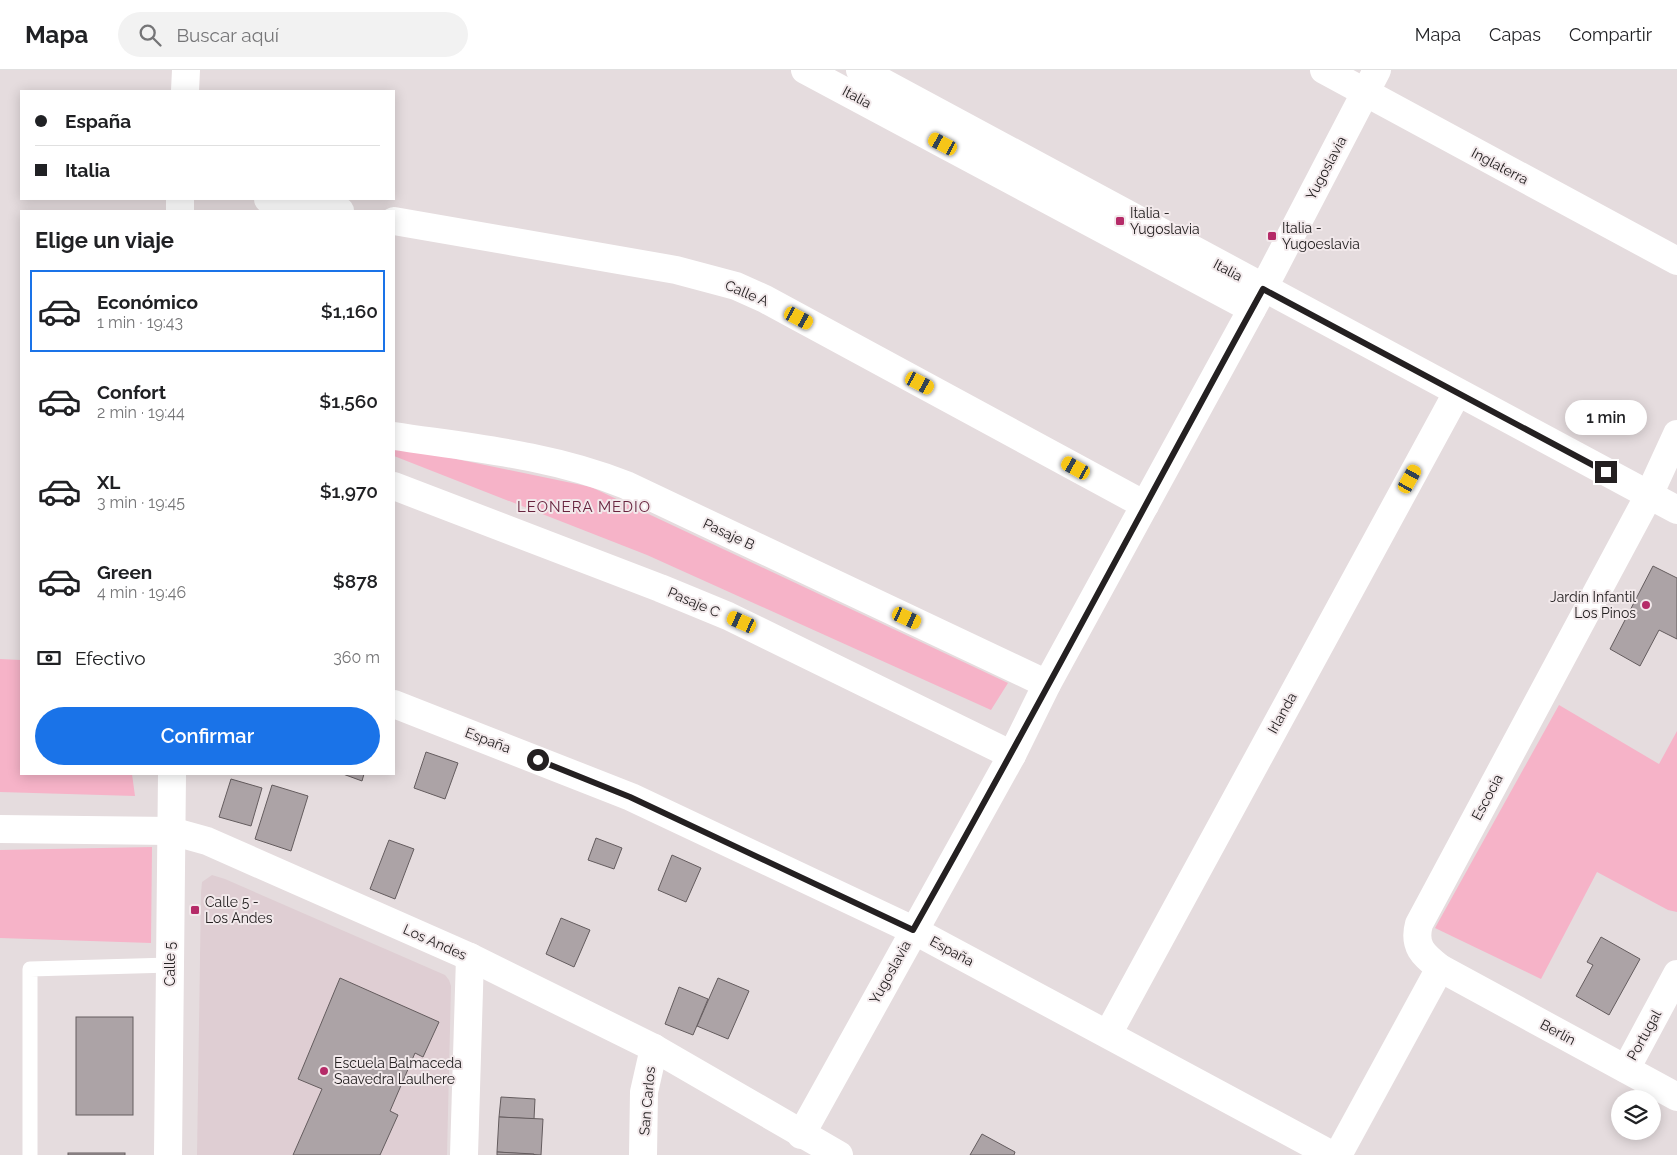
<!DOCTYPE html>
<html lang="es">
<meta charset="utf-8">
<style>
body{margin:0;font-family:Raleway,sans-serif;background:#f2f2f2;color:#202124;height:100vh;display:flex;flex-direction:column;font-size:19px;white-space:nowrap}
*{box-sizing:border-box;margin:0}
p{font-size:16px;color:#757577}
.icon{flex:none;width:28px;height:28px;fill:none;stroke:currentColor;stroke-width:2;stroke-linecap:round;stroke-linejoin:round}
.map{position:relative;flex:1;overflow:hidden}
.side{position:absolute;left:20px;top:140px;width:375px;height:565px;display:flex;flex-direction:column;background:#fff;border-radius:0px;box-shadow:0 2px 12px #0003}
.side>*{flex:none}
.banner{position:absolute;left:20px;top:20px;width:375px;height:110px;border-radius:0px;box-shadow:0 2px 12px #0003;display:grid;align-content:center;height:110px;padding:0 15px;background:#fff}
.buttons{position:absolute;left:1611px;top:1020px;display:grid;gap:10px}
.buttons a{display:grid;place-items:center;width:50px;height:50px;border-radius:50%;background:#fff;box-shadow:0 2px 12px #0003;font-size:25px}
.end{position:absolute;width:22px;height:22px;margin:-11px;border:6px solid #242021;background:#fff;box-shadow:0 0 0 2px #fff}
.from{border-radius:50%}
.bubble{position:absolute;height:35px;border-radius:18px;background:#fff;box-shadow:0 2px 12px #0003;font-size:16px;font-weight:600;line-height:35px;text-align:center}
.car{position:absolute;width:15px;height:30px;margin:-15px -8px;border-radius:6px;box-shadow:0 0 4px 1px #0007;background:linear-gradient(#f5c518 24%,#345 0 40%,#f5c518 0 76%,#345 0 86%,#f5c518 0)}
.banner b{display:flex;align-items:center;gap:18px;height:48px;font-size:19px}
.banner b+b{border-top:1px solid #e0e0e0}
.banner i{width:12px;height:12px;background:#202124}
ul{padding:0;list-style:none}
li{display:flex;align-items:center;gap:15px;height:82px;margin:0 10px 8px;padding:0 5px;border:2px solid transparent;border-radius:0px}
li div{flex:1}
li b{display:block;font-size:19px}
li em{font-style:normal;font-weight:600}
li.selected{border-color:#1a73e8}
li>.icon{width:45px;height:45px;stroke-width:1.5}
h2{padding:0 15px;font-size:22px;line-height:60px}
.pay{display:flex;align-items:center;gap:12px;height:55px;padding:0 15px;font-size:19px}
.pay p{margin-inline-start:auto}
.action{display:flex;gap:10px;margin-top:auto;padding:10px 15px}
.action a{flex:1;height:58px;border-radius:30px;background:#1a73e8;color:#fff;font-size:20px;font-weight:600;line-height:58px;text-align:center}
header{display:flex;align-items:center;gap:30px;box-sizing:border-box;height:70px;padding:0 25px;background:#fff;border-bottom:1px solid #e0e0e0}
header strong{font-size:24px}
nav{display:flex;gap:28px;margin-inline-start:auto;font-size:18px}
.search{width:350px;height:45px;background:#f2f2f2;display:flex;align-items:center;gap:12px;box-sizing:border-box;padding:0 18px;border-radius:28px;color:#757577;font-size:19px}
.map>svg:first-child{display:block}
.built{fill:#dfced3}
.green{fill:#f6b3c8}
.building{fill:#aca3a6;stroke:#645c5e}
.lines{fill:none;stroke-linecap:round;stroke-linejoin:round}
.lane{stroke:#fff;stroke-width:15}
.street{stroke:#fff;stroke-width:28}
.secondary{stroke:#fff;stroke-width:28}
.route{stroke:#242021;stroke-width:6}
.poi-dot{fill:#b52b68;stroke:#f2e9eb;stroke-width:2}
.labels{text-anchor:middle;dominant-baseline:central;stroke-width:4;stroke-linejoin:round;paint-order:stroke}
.street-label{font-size:14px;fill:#242021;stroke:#f2e9eb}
.poi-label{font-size:14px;fill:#242021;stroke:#f2e9eb;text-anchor:start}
.neighbourhood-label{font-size:15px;letter-spacing:1px;fill:#68253f;stroke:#f2e9eb}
</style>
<header>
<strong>Mapa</strong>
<div class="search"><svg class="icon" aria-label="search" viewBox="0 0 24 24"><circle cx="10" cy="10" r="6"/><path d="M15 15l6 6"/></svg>Buscar aquí</div>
<nav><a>Mapa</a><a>Capas</a><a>Compartir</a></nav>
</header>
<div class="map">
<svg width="1677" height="1085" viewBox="0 0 1677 1085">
<rect width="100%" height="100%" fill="#e5dcde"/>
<path class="built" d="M212 805 225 809 445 905 449 910 451 916 447 1085H197L201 823 202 812Z"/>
<g class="green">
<path d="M394 376 591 417 1008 613 991 640 647 485 394 386Z"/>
<path d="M0 589 21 590V704H132L135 726 0 722Z"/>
<path d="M1559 635 1659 694 1677 661V842L1668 840 1597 802 1541 909 1435 858Z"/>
<path d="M152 777 151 873 0 868V780Z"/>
</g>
<g class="building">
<path d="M1653 496 1677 508V569L1659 560 1640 596 1610 579Z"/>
<path d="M426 682 458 693 445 729 414 718Z"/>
<path d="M343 704H364L362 711Z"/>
<path d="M231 709 262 718 251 756 219 747Z"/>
<path d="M272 715 308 726 291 781 255 769Z"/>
<path d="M596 768 622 778 614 799 588 790Z"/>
<path d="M389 770 414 779 395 829 370 819Z"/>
<path d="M672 785 701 798 686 832 658 820Z"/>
<path d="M561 848 590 860 574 897 546 884Z"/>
<path d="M1601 867 1640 889 1609 945 1576 926 1593 895 1587 892Z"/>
<path d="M340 908 439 952 423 987 415 983 390 1041 398 1045 380 1085H293L322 1019 298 1009Z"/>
<path d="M718 908 749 921 728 969 697 956Z"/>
<path d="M679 917 708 929 693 965 665 954Z"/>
<rect x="76" y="947" width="57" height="98"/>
<path d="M501 1027 535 1029 534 1049 499 1047Z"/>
<path d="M499 1047 543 1049 541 1085 497 1082Z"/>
<path d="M982 1064 1015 1082 1014 1085H970Z"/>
<path d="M497 1082 534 1084V1085H497Z"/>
<rect x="68" y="1083" width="57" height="2"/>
</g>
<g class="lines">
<path class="lane" d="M30 1085V899L170 895"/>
<g class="street">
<path d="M805 0 1252 239"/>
<path d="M1324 0 1677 191"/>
<path d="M185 21 186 0"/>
<path d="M268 129 340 141"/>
<path d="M180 141V129"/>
<path d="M394 151 676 200 736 216 765 229 1145 435"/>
<path d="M1677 364 1649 425 1419 854C1413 876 1423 885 1440 898L1677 1027"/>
<path d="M394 366C474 378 551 385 626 415L1047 614"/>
<path d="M394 416 660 518 728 546 1012 685"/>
<path d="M394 634 631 727 913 860 1332 1085"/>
<path d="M1108 964 1457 323"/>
<path d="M1626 999 1677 904"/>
<path d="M801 1065 1012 685 1047 614 1263 219"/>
<path d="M168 1085 172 704"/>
<path d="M464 1085 470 887"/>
<path d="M643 1085 644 1022 654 978"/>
<path d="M1338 1085 1440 898"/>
</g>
<g class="secondary">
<path d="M860 0 1677 440"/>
<path d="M1263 219 1377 0"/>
<path d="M0 759 171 761 207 771 470 887 654 978 839 1085"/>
</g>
</g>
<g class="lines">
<path class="route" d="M538 690 630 727 913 860C1033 648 1146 432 1263 219L1606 402"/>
</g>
<g class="poi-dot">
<rect x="1115" y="146" width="10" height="10" rx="2.5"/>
<rect x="1267" y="161" width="10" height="10" rx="2.5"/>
<circle cx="1646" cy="535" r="5"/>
<rect x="190" y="835" width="10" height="10" rx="2.5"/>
<circle cx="324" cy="1001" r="5"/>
</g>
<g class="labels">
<g class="street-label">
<text transform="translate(857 27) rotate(28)">Italia</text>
<text transform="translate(1500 96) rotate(28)">Inglaterra</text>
<text transform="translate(1326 98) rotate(-62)">Yugoslavia</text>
<text transform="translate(1228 200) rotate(28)">Italia</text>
<text transform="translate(747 223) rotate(23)">Calle A</text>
<text transform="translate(729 464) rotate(25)">Pasaje B</text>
<text transform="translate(694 532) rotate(23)">Pasaje C</text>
<text transform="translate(1282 643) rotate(-61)">Irlanda</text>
<text transform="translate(488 670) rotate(21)">España</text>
<text transform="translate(1487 727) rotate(-62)">Escocia</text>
<text transform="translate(435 872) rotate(24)">Los Andes</text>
<text transform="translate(952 881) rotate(28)">España</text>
<text transform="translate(170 894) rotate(-90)">Calle 5</text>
<text transform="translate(890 902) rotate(-61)">Yugoslavia</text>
<text transform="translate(1558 962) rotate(28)">Berlín</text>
<text transform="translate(1644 965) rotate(-61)">Portugal</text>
<text transform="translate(647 1031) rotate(-85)">San Carlos</text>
</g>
<g class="poi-label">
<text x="1130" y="143">Italia -<tspan x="1130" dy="16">Yugoslavia</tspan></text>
<text x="1282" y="158">Italia -<tspan x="1282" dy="16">Yugoeslavia</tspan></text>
<text x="1636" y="527" text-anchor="end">Jardín Infantil<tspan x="1636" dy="16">Los Pinos</tspan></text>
<text x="205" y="832">Calle 5 -<tspan x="205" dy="16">Los Andes</tspan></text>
<text x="334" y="993">Escuela Balmaceda<tspan x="334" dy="16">Saavedra Laulhere</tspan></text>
</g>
<g class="neighbourhood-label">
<text x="584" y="437">LEONERA MEDIO</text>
</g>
</g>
</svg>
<div class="buttons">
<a><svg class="icon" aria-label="layers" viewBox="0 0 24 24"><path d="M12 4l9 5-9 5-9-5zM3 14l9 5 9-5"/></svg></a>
</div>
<i class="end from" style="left:538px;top:690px"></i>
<i class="end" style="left:1606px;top:402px"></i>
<div class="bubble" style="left:1565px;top:330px;width:82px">1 min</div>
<i class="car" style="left:943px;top:74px;rotate:298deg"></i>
<i class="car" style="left:799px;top:248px;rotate:118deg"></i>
<i class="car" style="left:920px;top:313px;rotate:118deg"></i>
<i class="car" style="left:1076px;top:398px;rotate:299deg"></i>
<i class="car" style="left:1410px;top:409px;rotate:29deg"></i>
<i class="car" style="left:907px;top:548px;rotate:115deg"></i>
<i class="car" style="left:742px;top:552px;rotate:294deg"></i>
<div class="banner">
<b><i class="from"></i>España</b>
<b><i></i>Italia</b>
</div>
<section class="side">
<h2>Elige un viaje</h2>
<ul>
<li class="selected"><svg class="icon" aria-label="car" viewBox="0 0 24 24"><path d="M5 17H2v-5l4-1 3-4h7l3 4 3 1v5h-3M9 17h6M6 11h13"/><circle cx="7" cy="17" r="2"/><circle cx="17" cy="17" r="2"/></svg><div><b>Económico</b><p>1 min · 19:43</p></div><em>$1,160</em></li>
<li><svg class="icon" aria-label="car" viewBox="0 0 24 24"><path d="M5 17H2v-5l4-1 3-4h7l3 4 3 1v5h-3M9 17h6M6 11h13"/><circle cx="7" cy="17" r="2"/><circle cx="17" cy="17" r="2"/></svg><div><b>Confort</b><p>2 min · 19:44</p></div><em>$1,560</em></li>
<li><svg class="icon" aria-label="car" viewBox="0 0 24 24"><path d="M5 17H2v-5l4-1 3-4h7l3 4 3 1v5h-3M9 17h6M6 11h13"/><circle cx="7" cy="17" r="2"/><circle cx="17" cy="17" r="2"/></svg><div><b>XL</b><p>3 min · 19:45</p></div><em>$1,970</em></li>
<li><svg class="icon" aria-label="car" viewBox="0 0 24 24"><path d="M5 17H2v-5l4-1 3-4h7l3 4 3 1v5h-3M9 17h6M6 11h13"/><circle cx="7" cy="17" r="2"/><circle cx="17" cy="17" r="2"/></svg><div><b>Green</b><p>4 min · 19:46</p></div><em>$878</em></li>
</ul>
<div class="pay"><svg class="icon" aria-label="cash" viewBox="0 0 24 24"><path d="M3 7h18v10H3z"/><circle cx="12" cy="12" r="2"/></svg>Efectivo<p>360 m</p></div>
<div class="action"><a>Confirmar</a></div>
</section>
</div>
